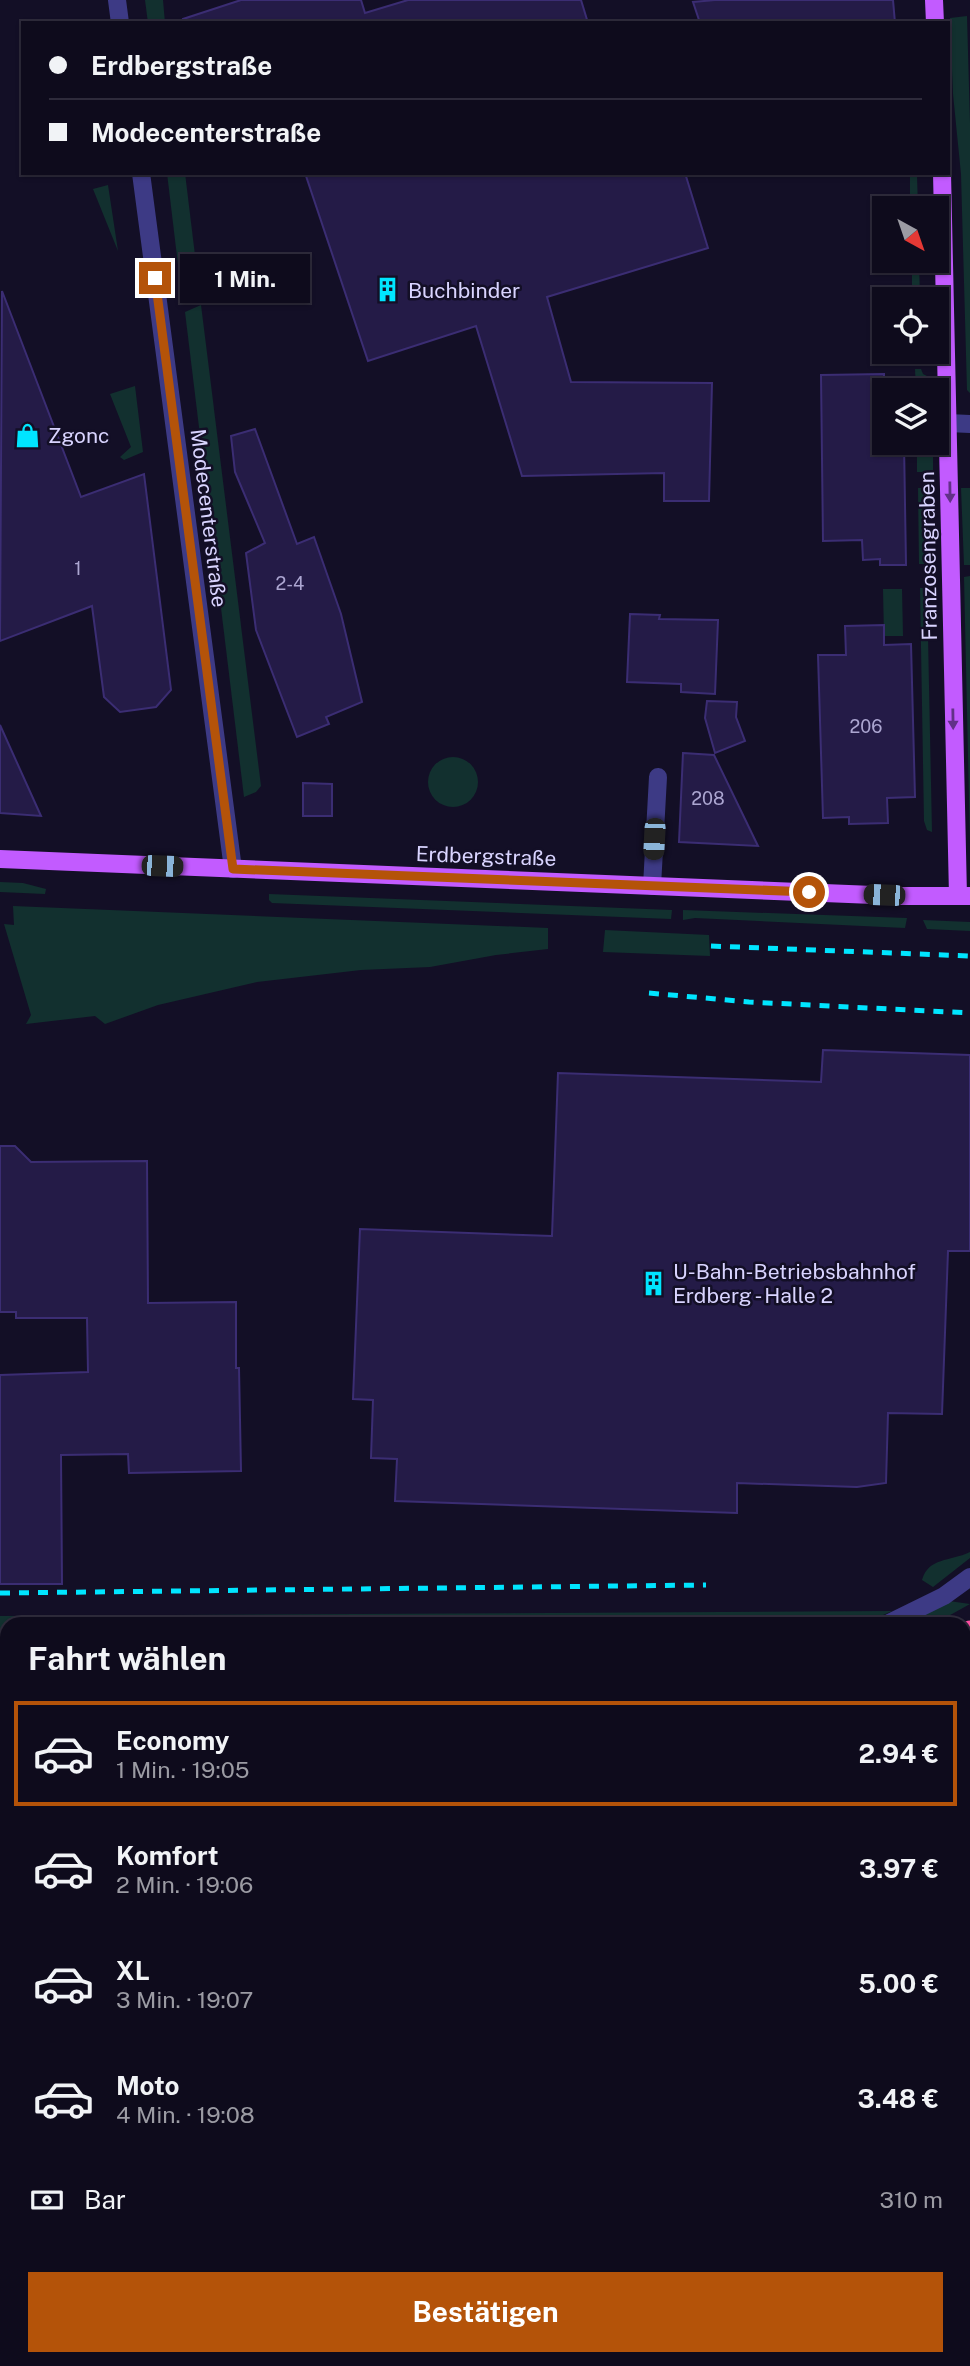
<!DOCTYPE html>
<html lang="de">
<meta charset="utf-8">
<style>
body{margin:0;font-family:"Public Sans",sans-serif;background:#1c1929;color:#f1f3f6;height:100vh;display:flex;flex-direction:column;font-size:26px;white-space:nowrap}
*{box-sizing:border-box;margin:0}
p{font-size:23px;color:#9b9ba3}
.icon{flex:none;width:38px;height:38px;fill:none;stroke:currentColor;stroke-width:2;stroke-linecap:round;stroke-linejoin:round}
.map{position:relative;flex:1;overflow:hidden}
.sheet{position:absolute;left:0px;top:1617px;width:971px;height:749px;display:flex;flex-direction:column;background:#0e0b1c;border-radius:21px 21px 0 0;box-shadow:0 2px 5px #0004,0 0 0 2px #2e2b3b}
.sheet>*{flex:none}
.banner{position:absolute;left:21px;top:21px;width:929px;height:154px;border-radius:0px;box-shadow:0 2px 5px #0004,0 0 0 2px #2e2b3b;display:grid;align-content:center;height:154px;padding:0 28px;background:#0e0b1c}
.needle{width:46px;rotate:140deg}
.fabs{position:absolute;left:872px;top:196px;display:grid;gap:14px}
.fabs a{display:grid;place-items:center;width:77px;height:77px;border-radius:0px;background:#0e0b1c;box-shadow:0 2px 5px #0004,0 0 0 2px #2e2b3b;font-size:35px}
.end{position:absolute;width:32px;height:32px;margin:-16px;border:9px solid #b45309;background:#fff;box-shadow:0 0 0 4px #fff}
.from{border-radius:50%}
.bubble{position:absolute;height:49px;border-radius:0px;background:#0e0b1c;box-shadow:0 2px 5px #0004,0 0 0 2px #2e2b3b;font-size:23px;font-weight:700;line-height:49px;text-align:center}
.car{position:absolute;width:21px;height:42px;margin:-21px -10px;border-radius:9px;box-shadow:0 0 5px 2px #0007;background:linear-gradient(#222 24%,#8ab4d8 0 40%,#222 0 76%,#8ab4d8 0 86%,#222 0)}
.banner b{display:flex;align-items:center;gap:24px;height:66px;font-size:26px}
.banner b+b{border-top:2px solid #2e2b3b}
.banner i{width:18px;height:18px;background:#f1f3f6}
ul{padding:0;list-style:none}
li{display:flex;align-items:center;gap:21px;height:105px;margin:0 14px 10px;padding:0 14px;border:4px solid transparent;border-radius:0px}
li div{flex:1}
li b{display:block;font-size:26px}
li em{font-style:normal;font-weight:700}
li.active{border-color:#b45309}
li>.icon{width:63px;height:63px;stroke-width:1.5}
h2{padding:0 28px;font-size:32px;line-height:84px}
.pay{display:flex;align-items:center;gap:18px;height:77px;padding:0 28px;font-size:26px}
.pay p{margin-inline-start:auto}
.button{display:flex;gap:14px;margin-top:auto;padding:14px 28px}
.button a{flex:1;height:80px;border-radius:0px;background:#b45309;color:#fff;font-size:28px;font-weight:700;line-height:80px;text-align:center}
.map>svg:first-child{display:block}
.green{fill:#12302f}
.water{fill:#0c2248}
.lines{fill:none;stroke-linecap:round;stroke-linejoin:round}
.ferry{stroke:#62b6ff;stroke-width:2;stroke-dasharray:9 7;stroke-linecap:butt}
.building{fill:#241b47;stroke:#3b2d73;stroke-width:2}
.minor{stroke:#3d3a85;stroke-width:18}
.major{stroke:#c25bff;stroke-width:18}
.highway{stroke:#ff4fa3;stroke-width:21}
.rail{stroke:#00e5ff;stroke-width:5;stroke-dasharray:10 9;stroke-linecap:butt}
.oneway{fill:#623188}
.route{stroke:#b45309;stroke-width:9}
.labels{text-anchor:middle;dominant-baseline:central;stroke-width:5;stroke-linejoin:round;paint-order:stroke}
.number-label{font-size:18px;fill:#aca6d1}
.poi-label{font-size:21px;fill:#d9d4ff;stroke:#130f26;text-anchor:start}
.street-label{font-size:21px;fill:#d9d4ff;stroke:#130f26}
</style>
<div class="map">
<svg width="970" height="2366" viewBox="0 0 970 2366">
<rect width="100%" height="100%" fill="#130f26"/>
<g class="green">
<path d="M145 0H163L165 23H148Z"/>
<path d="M967 16 970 123V393L967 390 961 174 953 94 950 18Z"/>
<path d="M167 173H185L198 280 179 273Z"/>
<path d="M910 176H917L918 208H910Z"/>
<path d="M108 185 118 251 93 189Z"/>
<path d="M912 261H919L920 299H912Z"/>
<path d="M201 305 261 786 256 792 244 797 185 312Z"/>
<path d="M915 369H921L923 374 929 377 932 390H916Z"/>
<path d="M135 386 143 452 124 460 120 457 131 447 110 394Z"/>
<rect x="917" y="443" width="16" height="29"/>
<path d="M918 488H934L933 494 926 497 927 564H919Z"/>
<path d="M961 488H970V565H964Z"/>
<path d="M970 576V844L964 577Z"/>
<path d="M920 588H927L932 832 927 830 924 821Z"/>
<path d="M883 589H902L903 636H884Z"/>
<circle cx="453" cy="782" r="25"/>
<path d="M0 882 23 883 46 889 45 894 0 892Z"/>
<path d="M269 894 672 910 671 919 272 903 269 900Z"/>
<path d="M13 906 548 928V949L496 955 430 967 361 970 257 982 158 1005 105 1024 95 1016 26 1024 31 1015 4 924 14 925Z"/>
<path d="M683 910 907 918 905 928 695 918 683 920Z"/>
<path d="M923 920 970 922V931L927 929Z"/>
<path d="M605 930 709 935 710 956 603 952Z"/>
<path d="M970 1552V1558L933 1587 922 1580C929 1557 949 1562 970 1552Z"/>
<path d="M949 1601 970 1604 934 1624H903Z"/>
<path d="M892 1611 863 1624H7V1633L0 1632V1616Z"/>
<rect x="0" y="1742" width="7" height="44"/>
<path d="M964 1765 970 1766V1807H964Z"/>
<rect x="0" y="1982" width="7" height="72"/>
<path d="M964 2004H970V2052L964 2053Z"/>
<path d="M964 2169 970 2170V2263L964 2259Z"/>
<path d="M0 2172H7V2359H336V2366H0Z"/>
<path d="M964 2285 970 2289V2366H356L357 2359H964Z"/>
</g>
<g class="water">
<rect x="0" y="1798" width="7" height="182"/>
<rect x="964" y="1825" width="6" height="176"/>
</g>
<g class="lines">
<g class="ferry">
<path d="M0 1935H7"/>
<path d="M964 1953H970"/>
</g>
</g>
<g class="building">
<path d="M241 0H361L365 13 408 0H581L588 23H184L183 19Z"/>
<path d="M715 0H893L895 23H700L693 2Z"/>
<path d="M305 173H685L708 248 547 297 571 382 712 383 709 501H664V473L522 476 476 326 368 361Z"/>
<path d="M2 291 81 497 144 474 171 690 156 707 120 712 104 697 92 606 0 641Z"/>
<path d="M884 374V443H904L906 565H880V559L863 560 862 540 823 541 821 375Z"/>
<path d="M255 429 297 544 314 537 341 614 362 702 326 717 329 724 297 737 256 630 246 553 265 543 235 472 231 436Z"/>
<path d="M630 614 660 615 659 619 718 620 715 694 681 692V684L627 682Z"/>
<path d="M884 625V645L911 644 915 797 887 798 888 823 849 824V817L823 818 818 655H846L845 626Z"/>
<path d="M707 701 737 702 736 717 745 741 715 753 705 718Z"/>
<path d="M0 725 41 816 0 813Z"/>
<path d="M683 753 714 755 758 846 679 842Z"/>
<path d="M303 783 332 784V816H303Z"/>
<path d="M823 1050 970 1055V1251H948L942 1414 888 1413 886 1483 857 1487 737 1483V1513L395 1501 397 1459 371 1458 373 1400 353 1399 360 1229 552 1236 558 1073 821 1082Z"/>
<path d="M0 1146H15L31 1162 147 1161 148 1303 236 1302V1368H239L241 1471 129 1473 128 1454 61 1455 62 1584H0V1375L88 1372 87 1318H16V1312H0Z"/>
</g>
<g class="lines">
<g class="minor">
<path d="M117 0 120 23"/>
<path d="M141 173 233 869"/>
<path d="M948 423 970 424"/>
<path d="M652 886 658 777"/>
<path d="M887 1624 944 1596 970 1577"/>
<path d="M0 1654H7"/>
<path d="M964 1669 970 1667"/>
<path d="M964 2162 970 2163"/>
</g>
<g class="major">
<path d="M934 0 935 23"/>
<path d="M942 173 958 896"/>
<path d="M0 859 898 896H970"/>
</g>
<g class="highway">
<path d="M964 1634 970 1631"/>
<path d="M0 1700H7"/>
<path d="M964 1708H970"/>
<path d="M964 1725H970"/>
<path d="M0 2073H7"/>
<path d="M964 2088H970"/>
<path d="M964 2126H970"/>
</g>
<g class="rail">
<path d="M711 946 970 956"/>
<path d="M649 993 749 1002 970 1013"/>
<path d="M0 1593 706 1585"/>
</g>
</g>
<defs><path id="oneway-solid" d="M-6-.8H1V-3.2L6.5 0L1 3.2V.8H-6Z" transform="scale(1.75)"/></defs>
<g class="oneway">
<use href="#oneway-solid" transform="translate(950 492) rotate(89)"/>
<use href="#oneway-solid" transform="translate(953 719) rotate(89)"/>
</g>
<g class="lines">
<path class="route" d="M155 278 233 869 809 892"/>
</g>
<defs>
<symbol id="building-bare" viewBox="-9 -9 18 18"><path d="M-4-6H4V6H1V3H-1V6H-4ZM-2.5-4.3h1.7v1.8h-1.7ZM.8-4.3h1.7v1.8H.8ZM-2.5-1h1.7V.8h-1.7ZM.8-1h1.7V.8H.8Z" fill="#00e5ff" stroke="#130f26" stroke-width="2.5" paint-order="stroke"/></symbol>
<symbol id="shop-bare" viewBox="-9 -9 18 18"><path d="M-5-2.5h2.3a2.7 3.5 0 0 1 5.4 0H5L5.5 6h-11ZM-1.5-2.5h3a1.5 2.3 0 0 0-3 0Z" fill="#00e5ff" stroke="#130f26" stroke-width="2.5" paint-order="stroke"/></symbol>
</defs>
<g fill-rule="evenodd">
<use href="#building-bare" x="370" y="272" width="35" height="35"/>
<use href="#shop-bare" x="10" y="418" width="35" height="35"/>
<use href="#building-bare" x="636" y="1266" width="35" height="35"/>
</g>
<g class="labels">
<g class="number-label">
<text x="78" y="568">1</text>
<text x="290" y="583">2-4</text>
<text x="866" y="726">206</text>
<text x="708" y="798">208</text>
</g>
<g class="poi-label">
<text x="408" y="290">Buchbinder</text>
<text x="48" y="435">Zgonc</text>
<text x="673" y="1271">U-Bahn-Betriebsbahnhof<tspan x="673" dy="24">Erdberg - Halle 2</tspan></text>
</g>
<g class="street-label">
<text transform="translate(209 518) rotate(83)">Modecenterstraße</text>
<text transform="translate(928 556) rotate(-91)">Franzosengraben</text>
<text transform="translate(486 856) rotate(2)">Erdbergstraße</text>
</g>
</g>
</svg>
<div class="fabs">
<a><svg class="needle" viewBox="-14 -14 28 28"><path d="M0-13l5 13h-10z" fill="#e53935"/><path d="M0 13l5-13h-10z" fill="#9b9ba3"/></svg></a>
<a><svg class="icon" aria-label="locate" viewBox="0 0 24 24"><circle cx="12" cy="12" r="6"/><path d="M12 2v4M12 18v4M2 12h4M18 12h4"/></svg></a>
<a><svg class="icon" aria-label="layers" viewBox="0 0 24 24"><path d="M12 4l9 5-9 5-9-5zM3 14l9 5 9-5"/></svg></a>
</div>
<i class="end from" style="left:809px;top:892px"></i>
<i class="end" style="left:155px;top:278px"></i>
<div class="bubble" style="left:180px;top:254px;width:130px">1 Min.</div>
<i class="car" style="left:654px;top:839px;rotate:183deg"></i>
<i class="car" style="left:162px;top:866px;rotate:92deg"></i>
<i class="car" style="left:884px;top:895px;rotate:272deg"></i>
<div class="banner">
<b><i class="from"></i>Erdbergstraße</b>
<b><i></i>Modecenterstraße</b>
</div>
<section class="sheet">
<h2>Fahrt wählen</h2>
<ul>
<li class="active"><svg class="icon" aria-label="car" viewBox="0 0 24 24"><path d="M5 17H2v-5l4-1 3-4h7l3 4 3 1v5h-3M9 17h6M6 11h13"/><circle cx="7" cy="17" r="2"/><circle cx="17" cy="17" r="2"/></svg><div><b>Economy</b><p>1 Min. · 19:05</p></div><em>2.94 €</em></li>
<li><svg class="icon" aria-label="car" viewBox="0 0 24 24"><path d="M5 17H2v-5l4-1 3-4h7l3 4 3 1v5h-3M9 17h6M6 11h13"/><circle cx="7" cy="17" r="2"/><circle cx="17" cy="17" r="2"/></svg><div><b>Komfort</b><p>2 Min. · 19:06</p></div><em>3.97 €</em></li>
<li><svg class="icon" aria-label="car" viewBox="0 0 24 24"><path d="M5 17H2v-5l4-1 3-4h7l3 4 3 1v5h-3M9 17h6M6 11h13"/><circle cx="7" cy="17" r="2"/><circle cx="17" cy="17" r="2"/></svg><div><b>XL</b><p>3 Min. · 19:07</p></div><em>5.00 €</em></li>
<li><svg class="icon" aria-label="car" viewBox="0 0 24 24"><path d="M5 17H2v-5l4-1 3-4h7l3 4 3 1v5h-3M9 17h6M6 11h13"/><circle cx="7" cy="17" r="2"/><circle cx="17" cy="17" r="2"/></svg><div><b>Moto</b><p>4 Min. · 19:08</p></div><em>3.48 €</em></li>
</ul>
<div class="pay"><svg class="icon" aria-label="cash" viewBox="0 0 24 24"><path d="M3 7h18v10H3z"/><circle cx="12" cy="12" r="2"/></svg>Bar<p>310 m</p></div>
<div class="button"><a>Bestätigen</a></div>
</section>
</div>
